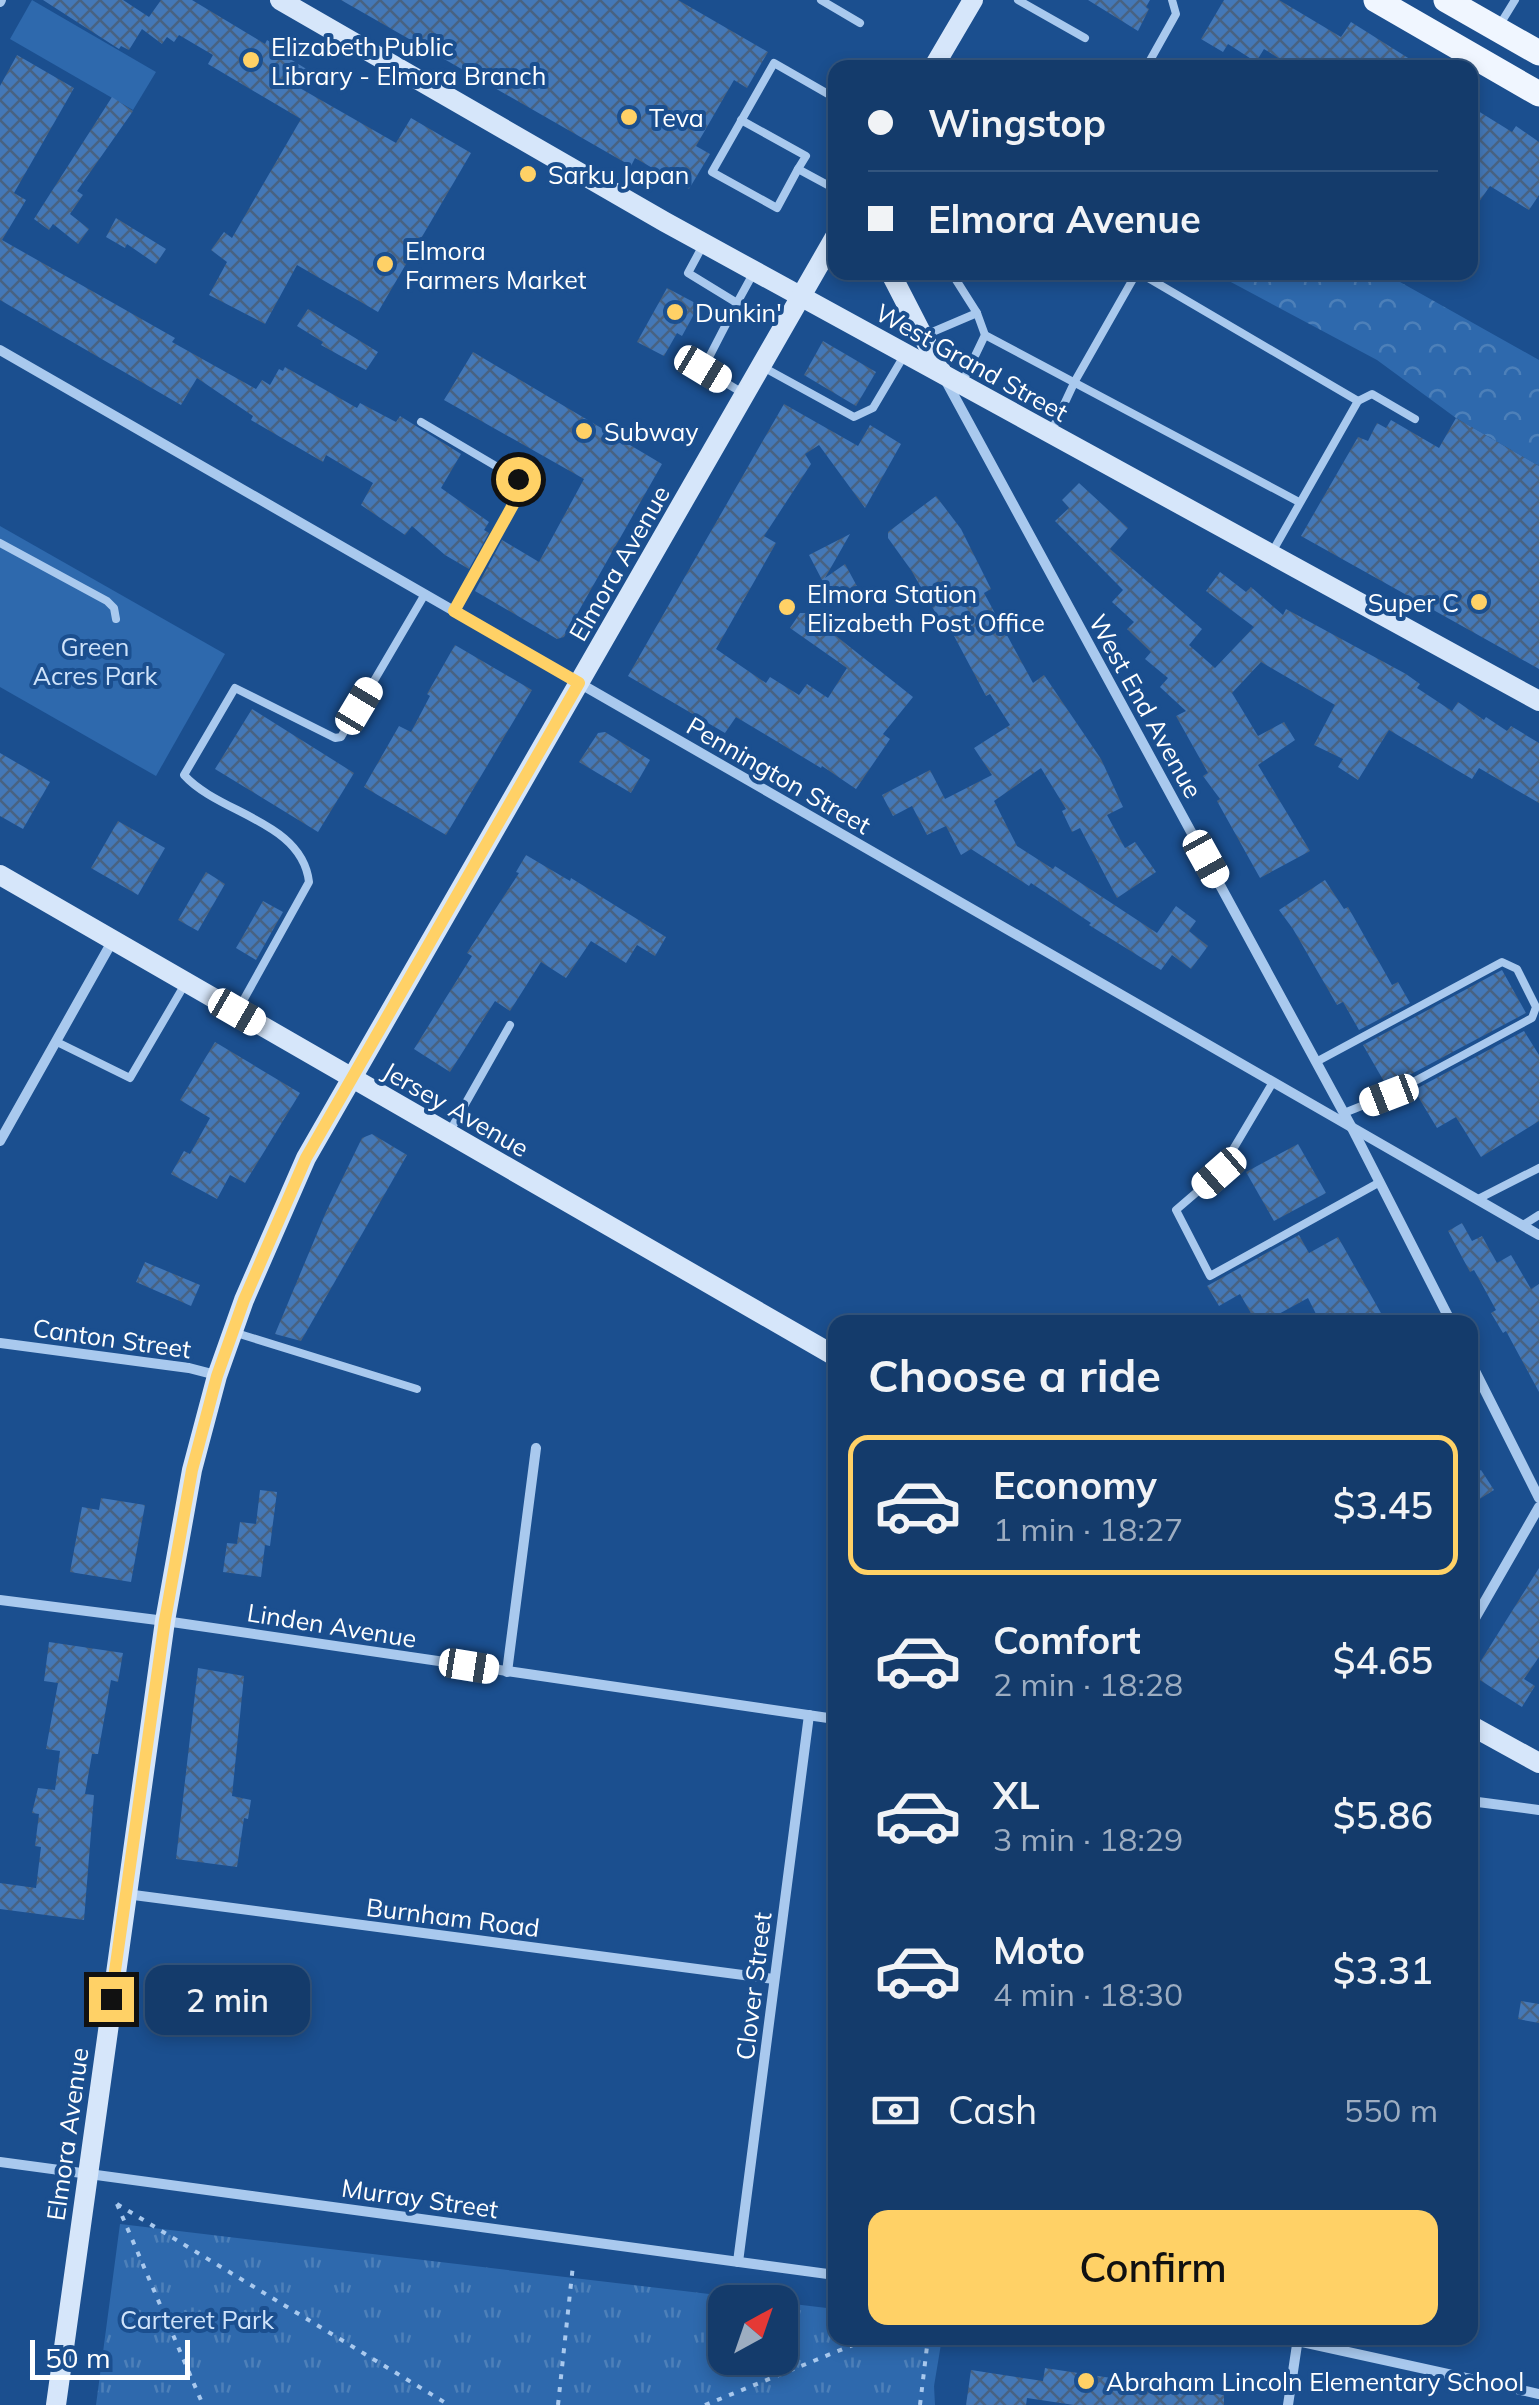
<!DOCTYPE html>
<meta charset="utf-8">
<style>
body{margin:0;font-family:Mulish,sans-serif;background:#214673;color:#f1f3f6;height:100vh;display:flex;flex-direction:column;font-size:38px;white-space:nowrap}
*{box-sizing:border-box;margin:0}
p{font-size:32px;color:#9dadc1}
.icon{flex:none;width:55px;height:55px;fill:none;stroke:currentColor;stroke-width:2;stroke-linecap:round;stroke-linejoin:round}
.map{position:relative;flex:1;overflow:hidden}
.sheet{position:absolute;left:828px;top:1315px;width:650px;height:1030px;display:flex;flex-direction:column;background:#143b6b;border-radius:20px;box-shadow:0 5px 15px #0003,0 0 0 2px #33557e}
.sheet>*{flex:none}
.hud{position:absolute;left:828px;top:60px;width:650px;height:220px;border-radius:20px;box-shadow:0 5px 15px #0003,0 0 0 2px #33557e;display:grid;align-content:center;height:220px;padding:0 40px;background:#143b6b}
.needle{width:65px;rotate:40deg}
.buttons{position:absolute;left:708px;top:2285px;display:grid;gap:20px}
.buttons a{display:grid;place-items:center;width:90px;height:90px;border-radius:20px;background:#143b6b;box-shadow:0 5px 15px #0003,0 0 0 2px #33557e;font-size:50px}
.scale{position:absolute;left:30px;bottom:25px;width:160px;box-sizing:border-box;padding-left:10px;border:5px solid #fff;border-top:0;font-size:28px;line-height:35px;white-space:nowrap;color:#fff;-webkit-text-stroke:8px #1b4f8f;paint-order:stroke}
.end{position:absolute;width:45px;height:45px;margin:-22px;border:12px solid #ffd166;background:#111;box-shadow:0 0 0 5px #111}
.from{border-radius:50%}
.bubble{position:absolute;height:70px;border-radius:20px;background:#143b6b;box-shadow:0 5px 15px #0003,0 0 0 2px #33557e;font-size:32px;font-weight:600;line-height:70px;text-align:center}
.car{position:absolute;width:30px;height:60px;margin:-30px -15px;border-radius:12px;box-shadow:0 0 8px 2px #0007;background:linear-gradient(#fff 24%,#345 0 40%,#fff 0 76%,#345 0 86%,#fff 0)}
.hud b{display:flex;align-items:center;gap:35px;height:95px;font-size:38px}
.hud b+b{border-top:2px solid #33557e}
.hud i{width:25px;height:25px;background:#f1f3f6}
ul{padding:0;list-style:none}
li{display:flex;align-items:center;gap:30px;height:140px;margin:0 20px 15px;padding:0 20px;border:5px solid transparent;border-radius:20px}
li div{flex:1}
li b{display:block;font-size:38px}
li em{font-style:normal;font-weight:600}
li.selected{border-color:#ffd166}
li>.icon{width:90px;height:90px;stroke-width:1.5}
h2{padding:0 40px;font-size:45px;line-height:120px}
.pay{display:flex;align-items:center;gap:25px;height:110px;padding:0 40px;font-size:38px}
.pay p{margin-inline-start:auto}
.cta{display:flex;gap:20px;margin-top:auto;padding:20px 40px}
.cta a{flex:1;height:115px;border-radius:20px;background:#ffd166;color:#111;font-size:40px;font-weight:600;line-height:115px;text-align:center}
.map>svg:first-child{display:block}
.grass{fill:url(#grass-tufts);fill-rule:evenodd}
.forest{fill:url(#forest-crowns)}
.green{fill:#2e69ad}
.building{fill:url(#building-cross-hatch)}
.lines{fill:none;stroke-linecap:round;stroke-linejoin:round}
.path{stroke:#a9c9ee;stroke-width:4;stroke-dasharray:5 8;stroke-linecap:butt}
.lane{stroke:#a9c9ee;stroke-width:8}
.street{stroke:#a9c9ee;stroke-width:10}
.secondary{stroke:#d6e6fa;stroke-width:20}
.primary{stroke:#f0f6ff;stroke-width:25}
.route{stroke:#ffd166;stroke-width:12}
.poi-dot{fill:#ffd166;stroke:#1b4f8f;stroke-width:4}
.labels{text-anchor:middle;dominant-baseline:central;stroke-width:8;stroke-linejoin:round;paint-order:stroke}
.poi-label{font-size:25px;fill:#fff;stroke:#1b4f8f;text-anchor:start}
.street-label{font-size:25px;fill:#fff;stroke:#1b4f8f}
.park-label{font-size:25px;fill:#cfe3fa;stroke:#1b4f8f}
</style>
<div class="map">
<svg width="1539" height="2405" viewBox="0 0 1539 2405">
<defs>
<pattern id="grass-tufts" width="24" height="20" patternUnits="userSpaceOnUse" patternTransform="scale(2.5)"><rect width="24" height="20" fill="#2e69ad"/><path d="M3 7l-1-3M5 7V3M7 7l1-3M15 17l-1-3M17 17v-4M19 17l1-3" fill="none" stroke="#4d80b9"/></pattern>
<pattern id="forest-crowns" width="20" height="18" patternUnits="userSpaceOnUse" patternTransform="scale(2.5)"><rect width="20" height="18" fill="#2e69ad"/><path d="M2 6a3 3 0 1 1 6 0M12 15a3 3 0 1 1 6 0" fill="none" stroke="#4d80b9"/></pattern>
<pattern id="building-cross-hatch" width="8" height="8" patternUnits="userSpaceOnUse" patternTransform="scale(2.5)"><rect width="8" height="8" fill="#4478b7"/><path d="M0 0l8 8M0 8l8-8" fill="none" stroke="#486282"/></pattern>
</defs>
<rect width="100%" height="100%" fill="#1b4f8f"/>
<path class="grass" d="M120 2224 835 2309V2338H942L934 2386 935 2405H96ZM725 2302H780V2358H725Z"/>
<path class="forest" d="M1214 273H1384L1539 360V466L1456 418 1377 360Z"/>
<g class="green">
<path d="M32 0 156 72 133 110 10 39Z"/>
<path d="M0 526 225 654 156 776 0 687Z"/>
</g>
<g class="building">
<path d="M43 0H123L149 17 161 0H192L265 44 267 40 284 50 282 54 308 70 298 87 396 143 411 118 471 153 378 312 297 265 265 324 209 295 227 262 211 250 224 232 232 238 301 119 208 64 213 55 179 35 174 42 167 37 162 44 142 29 129 50 121 46 119 49Z"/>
<path d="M341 0H678L768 52 747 88 734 80 696 146 710 154 689 189 635 158 631 166Z"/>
<path d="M1088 0H1150L1146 7 1149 9 1138 31Z"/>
<path d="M1224 0H1279L1341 37 1351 22 1424 68H1294L1264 49 1256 62 1228 44 1223 52 1201 39Z"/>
<path d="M17 55 74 88 14 193 26 200 2 240 175 338 172 342 256 389 262 380 270 385 279 369 283 371 285 367 357 408 360 403 396 422 400 416 461 454 441 488 489 522 484 530 489 533 469 569 445 555 412 526 405 535 361 505 373 483 326 455 323 462 251 420 253 416 197 378 181 405 0 300V86Z"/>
<path d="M112 97 133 111 77 191 83 195 70 214 89 229 78 244 53 224 49 230 34 219Z"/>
<path d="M1470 106 1512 132 1516 126 1539 142V195L1529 210 1490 186 1470 215Z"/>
<path d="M116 218 166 249 156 264 127 244 125 248 106 237Z"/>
<path d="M667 288 699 305 682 336 677 333 664 356 637 342Z"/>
<path d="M308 309 378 352 366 370 321 345 323 342 297 326Z"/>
<path d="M823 341 876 372 856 406 804 375Z"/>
<path d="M473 352 662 464 564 637 557 639 475 591 502 540 539 562 584 479 444 400Z"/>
<path d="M784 404 858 446 870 425 901 444 865 508 819 445 805 454 811 464 764 536 776 543 716 649 766 683 770 677 799 695 807 684 828 698 847 668 790 628 800 613H807L913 697 883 734 890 739 856 789 822 766 821 768 736 717 725 733 628 676Z"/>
<path d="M1456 418 1539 466V669L1301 536 1358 437 1368 441 1377 423 1386 428 1391 420 1439 448Z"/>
<path d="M1079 483 1128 528 1110 549 1202 629 1189 645 1215 668 1254 627 1206 591 1220 572 1246 592 1251 587 1283 615 1286 609 1406 674 1420 684 1417 688 1452 711 1458 702 1484 720 1486 717 1507 731 1511 726 1539 743V803L1479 768 1472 779 1389 730 1358 780 1338 767 1343 759 1314 745 1335 705 1261 662 1232 693 1258 736 1284 722 1295 740 1258 765 1310 851 1260 878 1217 801 1220 799 1203 776 1208 773 1176 716 1186 711 1160 687 1168 678 1145 659 1151 652 1127 629 1134 622 1112 602 1123 590 1055 521 1069 508 1062 500Z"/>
<path d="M936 496 961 529 991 589 984 593 1033 683 1044 675 1101 759 1123 807 1107 815 1125 848 1135 842 1156 872 1117 898 1080 828 1072 832 1062 811 1066 809 1041 768 994 801 1017 846 1053 869 1055 866 1157 933 1176 906 1196 921 1189 931 1208 946 1191 969 1172 955 1161 970 1089 925 1091 923 1031 883 1029 886 971 849 961 855 946 826 927 835 912 806 893 816 882 795 930 770 945 799 992 775 974 748 1010 725 990 694 986 696 953 634 941 616 938 617 911 570 888 538V532Z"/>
<path d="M850 534 825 578 845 564 859 590 834 603 809 555Z"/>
<path d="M455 645 532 690 446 835 364 787 399 726 411 732 430 696 427 694Z"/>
<path d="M252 709 354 773 318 832 215 769Z"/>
<path d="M605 732 650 760 631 793 579 762 598 733Z"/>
<path d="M0 753 50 782 23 829 0 816Z"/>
<path d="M118 821 165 848 138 895 91 868Z"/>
<path d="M526 855 570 881 571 878 666 937 655 956 637 945 626 963 591 941 566 978 541 962 510 1011 495 1001 450 1072 414 1049 472 956 467 953 519 873 516 872Z"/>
<path d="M206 872 225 884 198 931 178 920Z"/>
<path d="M1325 880 1344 909 1348 907 1392 985 1398 982 1410 1003 1359 1030 1343 1002 1337 1005 1293 929 1279 910Z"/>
<path d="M263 901 283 912 256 960 236 948Z"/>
<path d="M1502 970 1526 1013 1400 1080 1398 1078 1386 1085 1363 1045Z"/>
<path d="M1524 1031 1539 1055V1121L1481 1157 1456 1117 1437 1128 1414 1090Z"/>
<path d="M215 1042 300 1093 245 1183 230 1175 217 1199 171 1174 184 1151 190 1154 210 1118 180 1100Z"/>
<path d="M372 1134 407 1155 301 1341 275 1334 326 1212 362 1138Z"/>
<path d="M1298 1144 1326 1193 1274 1221 1246 1172Z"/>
<path d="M1462 1223 1472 1241 1482 1236 1497 1263 1511 1255 1531 1289 1539 1284V1392L1506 1331 1503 1333 1491 1313 1496 1310 1474 1270 1470 1272 1448 1231Z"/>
<path d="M1299 1235 1309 1253 1338 1237 1386 1322H1320L1308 1298 1264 1322H1256L1240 1294 1219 1306 1207 1286Z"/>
<path d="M145 1262 200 1285 191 1306 136 1282Z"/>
<path d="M1481 1470 1494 1490 1470 1505V1476Z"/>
<path d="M260 1490 277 1492 270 1546 265 1545 261 1577 223 1572 227 1543 237 1544 240 1522 256 1524Z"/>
<path d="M101 1498 145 1505 131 1582 70 1572 82 1507 99 1510Z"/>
<path d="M1539 1568V1657L1524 1679 1535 1686 1522 1707 1472 1675Z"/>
<path d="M49 1642 123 1653 118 1682 111 1680 98 1754H92L85 1794 94 1795 84 1920 0 1909V1883L36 1888 41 1847 35 1846 39 1814 32 1813 38 1788 55 1790 60 1751 46 1749 58 1683 44 1681Z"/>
<path d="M198 1668 244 1676 232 1796 251 1800 248 1819 244 1818 237 1867 176 1859Z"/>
<path d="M1521 2001 1539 2004V2023L1518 2019Z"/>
<path d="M1045 2368 1224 2395V2405H1074L1027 2398 1026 2405H966L971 2370 1043 2381Z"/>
</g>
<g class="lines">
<g class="path">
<path d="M117 2204 449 2405"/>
<path d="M117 2204 203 2405"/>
<path d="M558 2405 573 2265"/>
<path d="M705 2405 870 2338"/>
<path d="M920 2405 928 2338"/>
</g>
<g class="lane">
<path d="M821 0 860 23"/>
<path d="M1018 0 1085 38"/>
<path d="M1499 26 1515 0"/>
<path d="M1148 64 1176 14 1172 0"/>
<path d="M835 98 774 63 712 172 777 208 798 169 835 189"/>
<path d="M741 120 806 156 798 169"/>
<path d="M702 247 688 273 737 303 703 369 741 392"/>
<path d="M951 272 977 313 985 335 1299 502"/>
<path d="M1138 272 1358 401 1271 554"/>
<path d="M737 303 754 272"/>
<path d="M923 336 977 313"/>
<path d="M761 366 854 417 873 408 905 354"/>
<path d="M963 381 985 335"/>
<path d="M1358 401 1372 394 1415 419"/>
<path d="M421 422 518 479 519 494 454 611"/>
<path d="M1052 430 1075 381 1137 272"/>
<path d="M0 543 107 601 114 608 116 619"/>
<path d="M239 1008 309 882C302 821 219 814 184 775L235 688 335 738 341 737 425 594"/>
<path d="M57 1042 130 1078 185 984"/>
<path d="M1316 1062 1502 962 1517 969 1536 1007 1532 1018 1389 1095 1344 1113"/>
<path d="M1273 1082 1219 1173 1176 1210 1210 1276 1380 1182"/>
<path d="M451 1129 510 1025"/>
<path d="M1478 1199 1539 1168"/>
<path d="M1523 1225 1539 1215"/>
<path d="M233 1332 417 1389"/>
</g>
<g class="street">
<path d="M0 2 1 0"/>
<path d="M0 350 1539 1235"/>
<path d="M946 381 1352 1128 1451 1322"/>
<path d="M0 1141 113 940"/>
<path d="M0 1343 189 1368 216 1375"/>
<path d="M1470 1361 1539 1498"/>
<path d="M0 1600 165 1621 835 1719"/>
<path d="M1470 1627 1539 1507"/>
<path d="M507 1672 536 1448"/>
<path d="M1470 1801 1539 1810"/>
<path d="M126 1894 774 1979"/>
<path d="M0 2162 835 2275"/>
<path d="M738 2262 809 1715"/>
<path d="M1284 2338 1539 2394"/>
<path d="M1288 2405 1298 2338"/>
</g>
<g class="secondary">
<path d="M280 0 665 222 1539 701"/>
<path d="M933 68 973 0"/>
<path d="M890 272 942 373"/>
<path d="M0 875 835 1356"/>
<path d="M1470 1725 1539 1763"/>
<path d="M56 2405 165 1621 192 1470 217 1376 244 1300 306 1158 835 237"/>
</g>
<g class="primary">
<path d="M1376 0 1539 94"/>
<path d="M1446 0 1539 53"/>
</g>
</g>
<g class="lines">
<path class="route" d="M111 1999 165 1620 192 1470 217 1376 244 1300 306 1158 579 683 454 611 519 494 518 479"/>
</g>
<g class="poi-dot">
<circle cx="251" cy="60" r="10"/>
<circle cx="629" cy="117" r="10"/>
<circle cx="528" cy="174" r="10"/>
<circle cx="385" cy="264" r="10"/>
<circle cx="675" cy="312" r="10"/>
<circle cx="584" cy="431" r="10"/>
<circle cx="1479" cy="602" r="10"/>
<circle cx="787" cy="607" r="10"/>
<circle cx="1086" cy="2381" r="10"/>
</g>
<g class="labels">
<g class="poi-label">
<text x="271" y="46">Elizabeth Public<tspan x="271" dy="29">Library - Elmora Branch</tspan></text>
<text x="649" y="117">Teva</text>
<text x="548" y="174">Sarku Japan</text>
<text x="405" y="250">Elmora<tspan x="405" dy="29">Farmers Market</tspan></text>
<text x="695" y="312">Dunkin'</text>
<text x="604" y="431">Subway</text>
<text x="807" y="593">Elmora Station<tspan x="807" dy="29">Elizabeth Post Office</tspan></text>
<text x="1459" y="602" text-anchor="end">Super C</text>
<text x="1106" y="2381">Abraham Lincoln Elementary School</text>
</g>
<g class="street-label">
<text transform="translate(972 362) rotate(29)">West Grand Street</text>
<text transform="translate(619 563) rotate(-60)">Elmora Avenue</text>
<text transform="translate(1146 706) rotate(61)">West End Avenue</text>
<text transform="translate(779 775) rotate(30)">Pennington Street</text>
<text transform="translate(456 1109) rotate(30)">Jersey Avenue</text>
<text transform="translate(112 1338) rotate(8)">Canton Street</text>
<text transform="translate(332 1625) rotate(9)">Linden Avenue</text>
<text transform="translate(453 1917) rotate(7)">Burnham Road</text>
<text transform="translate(753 1986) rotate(-83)">Clover Street</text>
<text transform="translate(67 2134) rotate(-82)">Elmora Avenue</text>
<text transform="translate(420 2198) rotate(8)">Murray Street</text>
</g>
<g class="park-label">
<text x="95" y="646">Green<tspan x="95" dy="29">Acres Park</tspan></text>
<text x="197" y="2319">Carteret Park</text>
</g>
</g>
</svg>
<div class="buttons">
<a><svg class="needle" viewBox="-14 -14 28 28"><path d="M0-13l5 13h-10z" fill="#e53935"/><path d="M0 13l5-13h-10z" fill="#9dadc1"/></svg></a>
</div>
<div class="scale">50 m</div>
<i class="end from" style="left:518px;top:479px"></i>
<i class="end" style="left:111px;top:1999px"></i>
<div class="bubble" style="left:145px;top:1965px;width:165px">2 min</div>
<i class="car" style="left:703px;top:369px;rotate:121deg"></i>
<i class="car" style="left:359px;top:706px;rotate:31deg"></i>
<i class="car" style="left:1206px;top:859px;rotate:151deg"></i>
<i class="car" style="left:237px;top:1012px;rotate:120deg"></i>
<i class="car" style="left:1389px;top:1095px;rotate:249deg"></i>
<i class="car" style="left:1219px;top:1173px;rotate:229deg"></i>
<i class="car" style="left:469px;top:1666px;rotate:99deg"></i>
<div class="hud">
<b><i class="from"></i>Wingstop</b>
<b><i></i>Elmora Avenue</b>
</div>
<section class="sheet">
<h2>Choose a ride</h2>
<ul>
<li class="selected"><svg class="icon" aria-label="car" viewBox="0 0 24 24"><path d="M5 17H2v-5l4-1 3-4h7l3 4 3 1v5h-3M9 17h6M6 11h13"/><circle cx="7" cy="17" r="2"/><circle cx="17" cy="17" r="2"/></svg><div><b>Economy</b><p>1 min · 18:27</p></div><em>$3.45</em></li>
<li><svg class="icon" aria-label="car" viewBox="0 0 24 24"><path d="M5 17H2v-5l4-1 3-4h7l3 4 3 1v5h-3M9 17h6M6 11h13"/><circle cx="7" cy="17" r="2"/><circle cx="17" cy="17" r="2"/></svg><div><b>Comfort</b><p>2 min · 18:28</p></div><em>$4.65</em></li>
<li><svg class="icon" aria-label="car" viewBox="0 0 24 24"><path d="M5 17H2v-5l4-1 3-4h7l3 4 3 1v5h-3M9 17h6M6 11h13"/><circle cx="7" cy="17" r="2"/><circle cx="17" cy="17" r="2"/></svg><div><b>XL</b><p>3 min · 18:29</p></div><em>$5.86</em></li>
<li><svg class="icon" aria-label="car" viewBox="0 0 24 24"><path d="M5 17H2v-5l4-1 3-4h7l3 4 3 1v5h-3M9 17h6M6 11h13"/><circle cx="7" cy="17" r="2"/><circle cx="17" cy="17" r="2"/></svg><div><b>Moto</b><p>4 min · 18:30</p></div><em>$3.31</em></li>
</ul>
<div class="pay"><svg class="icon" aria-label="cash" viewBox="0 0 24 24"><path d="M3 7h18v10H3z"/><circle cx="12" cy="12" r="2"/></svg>Cash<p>550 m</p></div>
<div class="cta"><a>Confirm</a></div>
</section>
</div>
